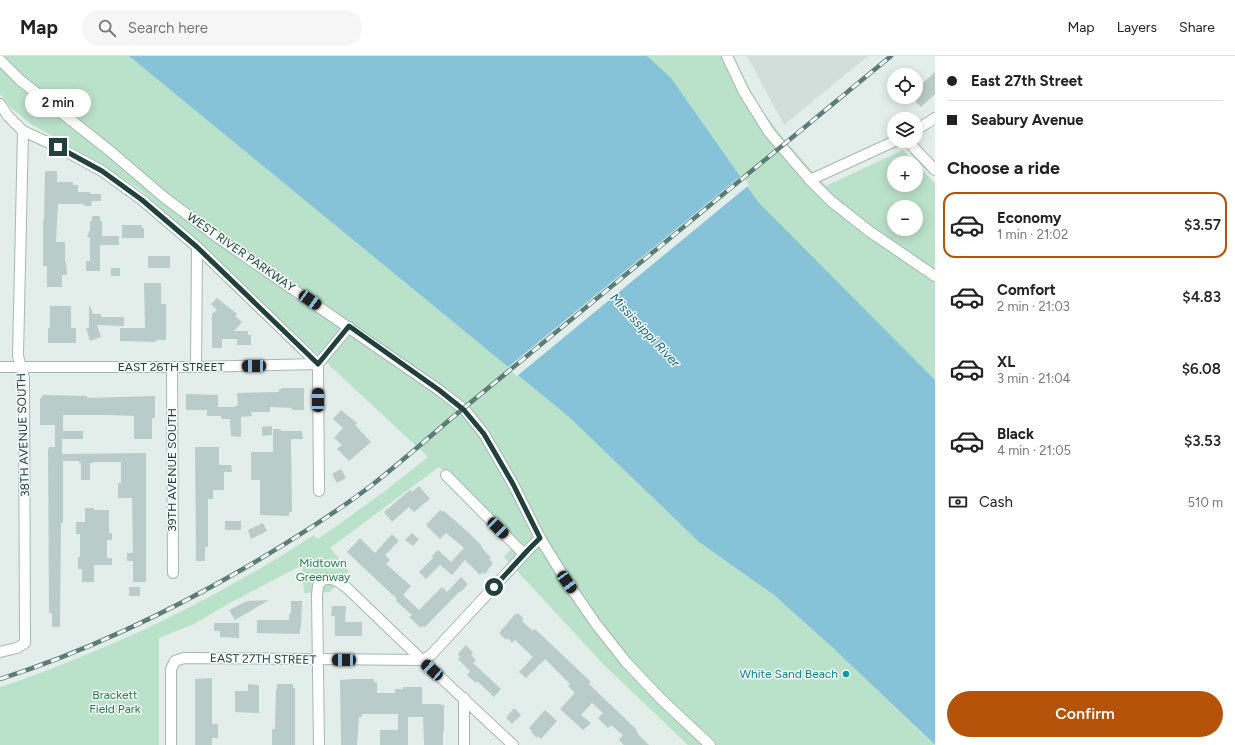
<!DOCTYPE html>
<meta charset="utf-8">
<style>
body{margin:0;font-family:Figtree,sans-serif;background:#f6f6f6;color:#222;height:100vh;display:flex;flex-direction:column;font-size:15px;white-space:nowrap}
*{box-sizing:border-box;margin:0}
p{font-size:13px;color:#767676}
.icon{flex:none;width:22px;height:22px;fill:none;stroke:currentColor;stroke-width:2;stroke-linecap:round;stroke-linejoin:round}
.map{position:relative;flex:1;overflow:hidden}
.sheet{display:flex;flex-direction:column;background:#fff;width:300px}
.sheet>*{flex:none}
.banner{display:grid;align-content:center;height:88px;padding:0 12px;background:#fff}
.fabs{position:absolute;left:887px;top:12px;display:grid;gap:8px}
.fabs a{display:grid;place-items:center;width:36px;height:36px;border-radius:50%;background:#fff;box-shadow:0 2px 10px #0003;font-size:20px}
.end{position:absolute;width:18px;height:18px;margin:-9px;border:5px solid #20413c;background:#fff;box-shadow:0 0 0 2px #fff}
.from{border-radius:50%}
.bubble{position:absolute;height:28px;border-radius:14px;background:#fff;box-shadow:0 2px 10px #0003;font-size:13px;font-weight:600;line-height:28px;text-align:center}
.car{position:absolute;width:12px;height:24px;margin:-12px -6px;border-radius:5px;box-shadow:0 0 3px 1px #0007;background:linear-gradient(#222 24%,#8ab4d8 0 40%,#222 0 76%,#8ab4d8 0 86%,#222 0)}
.banner b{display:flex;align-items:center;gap:14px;height:38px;font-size:15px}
.banner b+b{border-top:1px solid #e0e0e0}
.banner i{width:10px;height:10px;background:#222}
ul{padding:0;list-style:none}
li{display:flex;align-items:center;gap:12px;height:66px;margin:0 8px 6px;padding:0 4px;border:2px solid transparent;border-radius:12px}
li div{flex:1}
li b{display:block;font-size:15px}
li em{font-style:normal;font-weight:600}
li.selected{border-color:#b45309}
li>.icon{width:36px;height:36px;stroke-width:1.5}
h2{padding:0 12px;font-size:18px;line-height:48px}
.pay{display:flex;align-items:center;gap:10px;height:44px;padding:0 12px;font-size:15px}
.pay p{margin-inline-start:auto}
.primary-button{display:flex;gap:8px;margin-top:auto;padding:8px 12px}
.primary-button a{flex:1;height:46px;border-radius:24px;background:#b45309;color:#fff;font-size:16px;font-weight:600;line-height:46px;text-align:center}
header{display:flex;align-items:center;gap:24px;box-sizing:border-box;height:56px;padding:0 20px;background:#fff;border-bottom:1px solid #e0e0e0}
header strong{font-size:19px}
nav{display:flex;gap:22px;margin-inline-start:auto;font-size:14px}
.search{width:280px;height:36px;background:#f6f6f6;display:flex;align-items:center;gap:10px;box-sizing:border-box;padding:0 14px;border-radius:22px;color:#767676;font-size:15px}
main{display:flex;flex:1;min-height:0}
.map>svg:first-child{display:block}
.built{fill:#d1ded9}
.park{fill:#bae1c9;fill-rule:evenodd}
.water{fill:#86c2d8}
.pier{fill:#e3eeea}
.building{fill:#baccc7}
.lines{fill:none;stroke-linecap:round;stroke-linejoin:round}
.minor-casing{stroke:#a5b7b2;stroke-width:12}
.minor{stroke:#fff;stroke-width:10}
.rail-casing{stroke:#5b7c77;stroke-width:4.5}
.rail{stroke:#f4faf7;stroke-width:3;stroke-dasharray:9;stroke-linecap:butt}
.route{stroke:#20413c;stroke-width:5}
.culture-dot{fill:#0f9aa8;stroke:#f4faf7;stroke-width:1.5}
.labels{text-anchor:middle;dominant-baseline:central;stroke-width:3;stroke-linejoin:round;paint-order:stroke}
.street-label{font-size:12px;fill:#20413c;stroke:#f4faf7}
.park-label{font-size:12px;fill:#277c51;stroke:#f4faf7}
.culture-label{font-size:12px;fill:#0d838f;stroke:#f4faf7;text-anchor:end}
.water-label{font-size:13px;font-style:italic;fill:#156483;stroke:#f4faf7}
</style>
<header>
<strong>Map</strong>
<div class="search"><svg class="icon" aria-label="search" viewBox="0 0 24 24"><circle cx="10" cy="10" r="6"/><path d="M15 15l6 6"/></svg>Search here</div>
<nav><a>Map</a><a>Layers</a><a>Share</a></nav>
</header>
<main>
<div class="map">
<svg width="935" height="689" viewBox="0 0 935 689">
<rect width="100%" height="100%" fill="#e3eeea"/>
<path class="built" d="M747 0H868L784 69Z"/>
<g class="park">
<path d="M0 0H129L569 361 699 486 774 539 832 591 934 689H688L605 610 504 501 518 484 439 411 330 492 349 515 330 536 304 537 302 509 226 549 194 568 159 582V689H0V631C21 625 42 616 63 608 151 574 234 531 314 479L317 483 324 479 385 435 428 401 141 134 92 103 31 68 10 51 0 38Z"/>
<path d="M635 0H734C743 20 752 39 764 57 782 82 805 107 826 130L903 94 915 107H894V129H916V108L935 127V327L757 154ZM894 151H916V173H894Z"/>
</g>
<path class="water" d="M129 0H647L671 22 758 146 935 324V689L832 591 774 539 699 486 569 361Z"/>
<path class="pier" d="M742 119 749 129 517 320 507 312Z"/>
<g class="building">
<path d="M935 16V38L921 51 916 46V33Z"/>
<path d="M45 115H57V126H73V129H78V136H89L92 138H101V145H92L91 150H84V148H58L56 186H65V206H66L67 219H62V231H47V210H43V164H44Z"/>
<path d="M92 160H100V165H102V180H119V189H100V215H86V205H90V182L87 180 90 174V165H92Z"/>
<path d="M122 169H141L142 172H144V182H122Z"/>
<rect x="148" y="200" width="22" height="12"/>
<rect x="111" y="212" width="9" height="8"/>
<path d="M144 227H161V248H166V284H156V286L120 285V272H145Z"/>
<path d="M217 242 237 258 235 260 242 266 234 275H248V279H251V289H237V283H222V292H212V258L217 254 211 248Z"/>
<path d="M50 250H71V272H76V287H48V272H50Z"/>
<path d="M89 250H90L93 258H101V261H124V270L97 269 101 281 90 285 86 272H89Z"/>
<path d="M282 332H304V354H292V352L270 351V356H251L252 360 241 361V381L231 380 230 363H221V360H207V354H186V338L218 339V351H234L238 349 237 337 279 336V333H282Z"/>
<path d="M42 339 87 340V342L155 340V362H152V383H134V360L109 359H63V375H83V383H62V398L146 397V526H133V505H127V497H133L132 442H118V427H121V406H94V407H90V424H81V407H79V405H63V467H61L60 571H52V557H49L48 394 49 391H55V369H40V342H42Z"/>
<path d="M341 354 357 367 355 369 371 386 349 405 337 393 342 389 334 382 343 372 333 363Z"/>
<path d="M272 370V379L262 380V371Z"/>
<path d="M273 373H281V375H302L303 383H291L292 456H289V460L260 459V424H251V396H273Z"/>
<path d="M195 391H219V409H231L232 416H224V434H213V443H208V491H205V505H196Z"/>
<path d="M341 413 346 422 337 427 332 418Z"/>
<path d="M419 430 430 443 414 456 409 451 392 466 384 456 410 434 412 436Z"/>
<path d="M85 452H94V454H109V477H112V484H107V502H112V509H94V526H82V513H78V501H80V478H76V466H85Z"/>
<path d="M440 454 443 456 444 455 468 476 482 490 481 491 491 502 489 503 493 507 485 518 483 516 480 519 465 504 452 519 440 509 426 523 419 516 433 502 432 500 438 494 451 506 464 492 446 477 440 483 426 469Z"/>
<rect x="225" y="465" width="16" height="9"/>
<path d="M263 467 267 475 251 483 248 474Z"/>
<path d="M412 477 419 483 413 490 405 484Z"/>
<path d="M392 478 399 485 385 499 390 504 386 508 411 530 403 539 419 554 442 531 447 536 461 521 468 528 461 536 460 535 425 571 423 570 421 572 409 561 412 559 396 545 397 543 347 496 360 482 375 497Z"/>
<rect x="129" y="531" width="11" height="9"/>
<path d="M269 544 235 564 229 554 247 545Z"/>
<path d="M291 545H302L301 572H300V578L257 577V564H289V558H291Z"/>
<path d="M332 550H346L345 566H362V580H335V560H331Z"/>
<path d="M518 557 524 563 522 565 533 575 535 573 591 626 589 628 637 674 636 675 638 677V678L649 689H624L619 684 623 679 611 669 608 672 598 662 603 657 592 647 581 659 591 667 583 674 560 653 575 637 568 630 570 628 545 603 526 622 519 616 533 601 515 584 512 587 508 582 506 584 499 577 515 558 516 559Z"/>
<path d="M214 567H239V582L220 581V575H214Z"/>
<path d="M466 589 473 597 471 599 476 604 473 607 501 633 494 641 477 625 476 627 467 619 470 615 458 603 460 601 458 598Z"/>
<path d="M212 622V668H218V682H212V689H195V623Z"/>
<path d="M352 623H374V626H377V637H395V633H403V631H422V648H441V649H444V675H443V689H424L423 661H408V689H380V674H398V658H362V661H359L357 689H341L340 624Z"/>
<path d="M248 628 259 629V657L235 656V635H248Z"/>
<path d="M277 628H293V632H295V689H272V673H275L276 633H277Z"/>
<path d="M514 652 521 659 512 668 506 662Z"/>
<path d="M545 654 557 665 541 683 538 680 537 682 531 676 532 675 529 672Z"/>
</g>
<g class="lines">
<defs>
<g id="minor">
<path d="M727 0 744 36 769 76 810 124 831 145 869 175 935 220"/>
<path d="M0 4 20 24 110 95 165 142 220 183 439 334 465 354 484 378 513 428 540 482 567 526 596 568 626 606 661 643 710 689"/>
<path d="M0 48 8 60 23 75 58 91 102 115 142 144 197 191 318 308 319 435"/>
<path d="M916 74 935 62"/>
<path d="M909 85 915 93 935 114"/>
<path d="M810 124 895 85"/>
<path d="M0 311H196L318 308 349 271"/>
<path d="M172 311 173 517"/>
<path d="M196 311 197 191"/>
<path d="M446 419 524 498"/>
<path d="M0 596 17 592 25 587 24 322 18 300 23 75"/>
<path d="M464 642V689"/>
<path d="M171 689V613L175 605 184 602 422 604 431 599 528 494 540 482"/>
<path d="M319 689 317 539 318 530 322 524C334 521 338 525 347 532L422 604 513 689"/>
</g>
</defs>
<use href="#minor" class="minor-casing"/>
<use href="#minor" class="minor"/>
<defs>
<path id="rail" d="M0 623C88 595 171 555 250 509 292 484 333 459 372 429 400 407 426 384 453 361L891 0"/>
</defs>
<use href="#rail" class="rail-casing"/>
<use href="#rail" class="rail"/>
</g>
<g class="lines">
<path class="route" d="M58 91 102 115 142 144 197 191 318 308 349 270 439 334 464 354 484 378 513 428 540 482 528 494 494 531"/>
</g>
<circle class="culture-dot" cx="846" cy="618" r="4"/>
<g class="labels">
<g class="street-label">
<text transform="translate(241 196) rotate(35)">WEST RIVER PARKWAY</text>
<text x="171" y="311">EAST 26TH STREET</text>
<text transform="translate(23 379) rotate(-92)">38TH AVENUE SOUTH</text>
<text transform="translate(172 414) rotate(-90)">39TH AVENUE SOUTH</text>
<text transform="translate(263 603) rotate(1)">EAST 27TH STREET</text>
</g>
<g class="park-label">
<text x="323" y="507">Midtown<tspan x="323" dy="14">Greenway</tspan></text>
<text x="115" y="639">Brackett<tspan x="115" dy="14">Field Park</tspan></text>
</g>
<g class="culture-label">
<text x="838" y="618">White Sand Beach</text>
</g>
<g class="water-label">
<text transform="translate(645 274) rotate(47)">Mississippi River</text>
</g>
</g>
</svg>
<div class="fabs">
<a><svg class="icon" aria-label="locate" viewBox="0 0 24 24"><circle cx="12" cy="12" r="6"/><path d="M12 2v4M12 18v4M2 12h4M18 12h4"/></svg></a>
<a><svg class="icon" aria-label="layers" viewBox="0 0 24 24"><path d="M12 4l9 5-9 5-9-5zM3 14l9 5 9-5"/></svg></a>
<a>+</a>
<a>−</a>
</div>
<i class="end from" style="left:494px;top:531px"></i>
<i class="end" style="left:58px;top:91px"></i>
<div class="bubble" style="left:25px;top:33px;width:66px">2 min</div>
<i class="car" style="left:310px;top:244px;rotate:124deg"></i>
<i class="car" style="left:254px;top:310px;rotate:269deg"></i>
<i class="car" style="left:318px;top:344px;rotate:0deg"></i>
<i class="car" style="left:498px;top:472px;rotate:135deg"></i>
<i class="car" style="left:567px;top:526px;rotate:145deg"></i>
<i class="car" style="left:344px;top:604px;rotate:270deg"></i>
<i class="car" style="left:432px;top:614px;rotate:312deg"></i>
</div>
<section class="sheet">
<div class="banner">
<b><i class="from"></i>East 27th Street</b>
<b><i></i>Seabury Avenue</b>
</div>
<h2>Choose a ride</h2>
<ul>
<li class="selected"><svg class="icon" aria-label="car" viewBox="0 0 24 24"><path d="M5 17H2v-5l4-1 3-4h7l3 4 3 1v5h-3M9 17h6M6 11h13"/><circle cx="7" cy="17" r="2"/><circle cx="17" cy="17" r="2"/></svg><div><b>Economy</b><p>1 min · 21:02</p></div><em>$3.57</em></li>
<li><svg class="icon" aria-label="car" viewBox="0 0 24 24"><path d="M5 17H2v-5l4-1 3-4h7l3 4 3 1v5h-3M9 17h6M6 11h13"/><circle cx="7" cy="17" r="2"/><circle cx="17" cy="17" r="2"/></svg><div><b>Comfort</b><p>2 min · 21:03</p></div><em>$4.83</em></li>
<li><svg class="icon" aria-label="car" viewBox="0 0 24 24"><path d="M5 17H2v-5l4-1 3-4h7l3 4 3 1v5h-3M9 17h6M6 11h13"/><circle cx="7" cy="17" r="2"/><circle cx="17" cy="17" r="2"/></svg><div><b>XL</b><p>3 min · 21:04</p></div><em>$6.08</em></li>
<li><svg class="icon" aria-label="car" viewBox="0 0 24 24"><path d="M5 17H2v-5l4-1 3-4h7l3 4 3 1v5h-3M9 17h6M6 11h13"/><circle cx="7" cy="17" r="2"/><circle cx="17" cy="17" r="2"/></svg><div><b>Black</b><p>4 min · 21:05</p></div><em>$3.53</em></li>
</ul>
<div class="pay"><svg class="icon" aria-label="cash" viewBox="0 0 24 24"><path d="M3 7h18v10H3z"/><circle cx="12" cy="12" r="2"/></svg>Cash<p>510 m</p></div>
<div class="primary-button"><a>Confirm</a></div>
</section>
</main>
